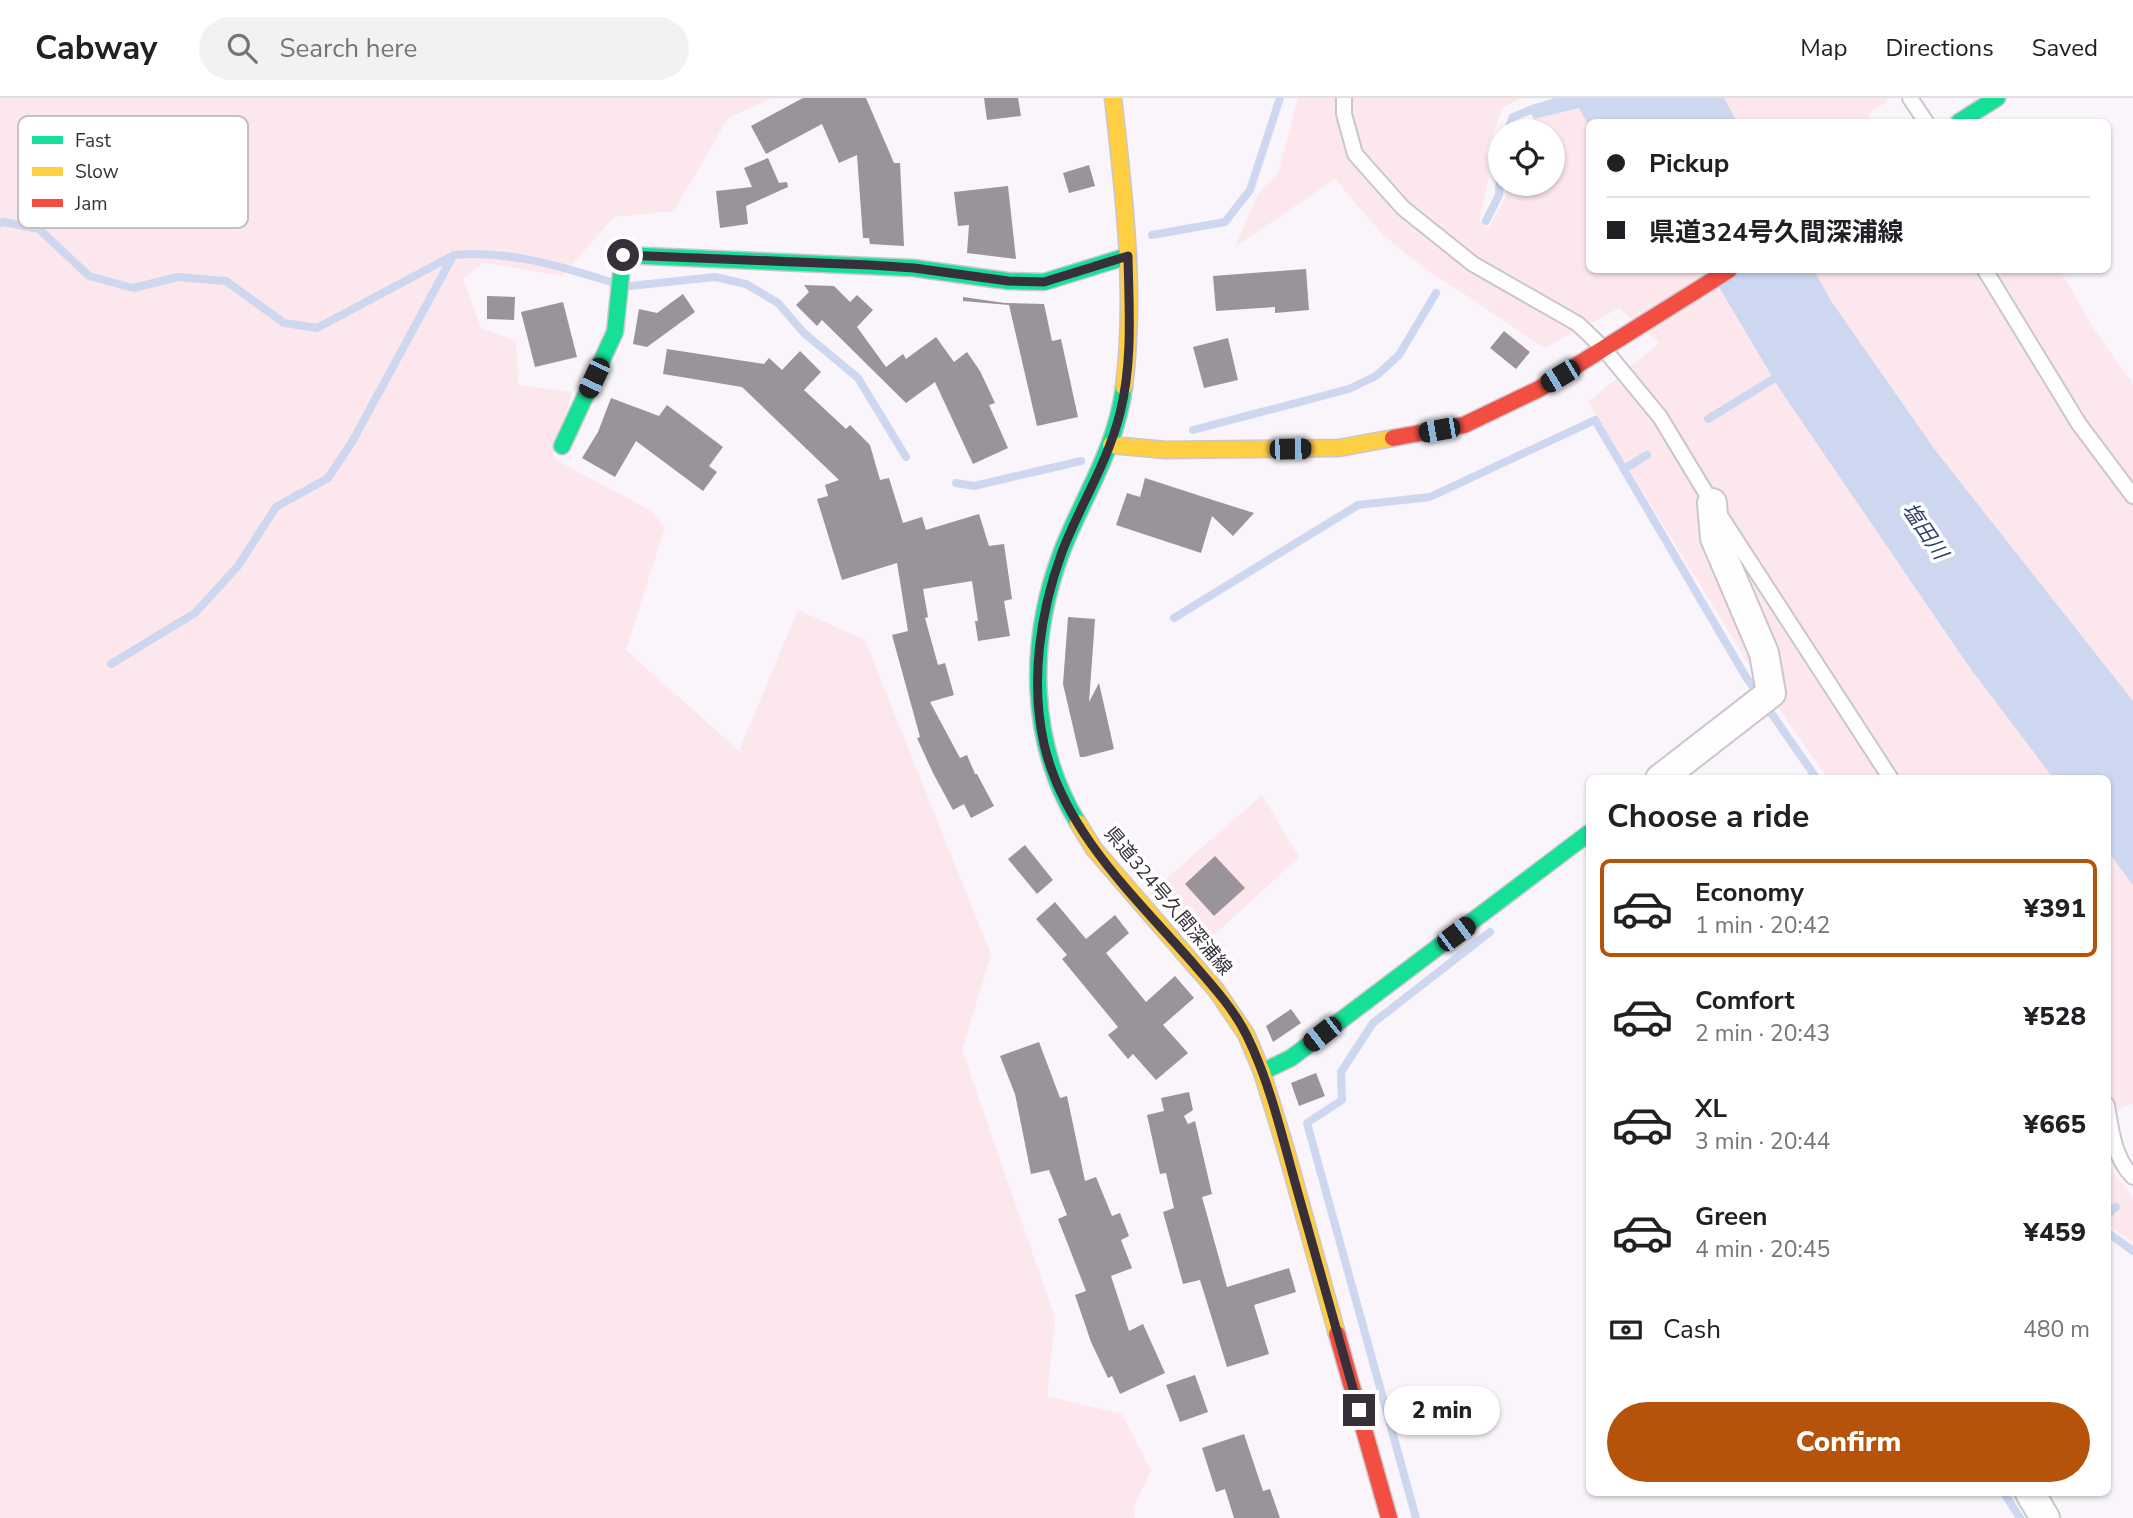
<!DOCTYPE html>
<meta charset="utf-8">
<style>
body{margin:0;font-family:"Nunito Sans","Noto Sans JP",sans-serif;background:#f2f2f2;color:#202124;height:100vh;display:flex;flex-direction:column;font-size:26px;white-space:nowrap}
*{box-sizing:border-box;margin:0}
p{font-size:23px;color:#757577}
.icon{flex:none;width:38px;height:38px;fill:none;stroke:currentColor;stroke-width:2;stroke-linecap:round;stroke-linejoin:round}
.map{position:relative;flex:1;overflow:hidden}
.panel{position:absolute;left:1586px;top:677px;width:525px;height:721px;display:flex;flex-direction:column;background:#fff;border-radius:10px;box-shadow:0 2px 5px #0004}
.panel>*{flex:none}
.banner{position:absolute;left:1586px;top:21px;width:525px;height:154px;border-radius:10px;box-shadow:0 2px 5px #0004;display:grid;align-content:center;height:154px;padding:0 21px;background:#fff}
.buttons{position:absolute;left:1488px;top:21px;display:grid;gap:14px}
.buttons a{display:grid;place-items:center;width:77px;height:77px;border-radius:50%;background:#fff;box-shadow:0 2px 5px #0004;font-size:35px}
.end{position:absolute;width:32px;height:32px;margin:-16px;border:9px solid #37303b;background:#fff;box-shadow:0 0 0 4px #fff}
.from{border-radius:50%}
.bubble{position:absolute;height:49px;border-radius:24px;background:#fff;box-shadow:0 2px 5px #0004;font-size:23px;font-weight:800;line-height:49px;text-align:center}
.car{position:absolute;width:21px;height:42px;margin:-21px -10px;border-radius:9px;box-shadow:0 0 5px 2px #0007;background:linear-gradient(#222 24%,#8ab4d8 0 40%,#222 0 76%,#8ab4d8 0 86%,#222 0)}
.banner b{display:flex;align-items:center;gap:24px;height:66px;font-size:26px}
.banner b+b{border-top:2px solid #e0e0e0}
.banner i{width:18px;height:18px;background:#202124}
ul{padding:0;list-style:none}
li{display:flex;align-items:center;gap:21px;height:98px;margin:0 14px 10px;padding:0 7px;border:4px solid transparent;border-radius:10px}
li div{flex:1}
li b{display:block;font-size:26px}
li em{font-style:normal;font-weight:800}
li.current{border-color:#b45309}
li>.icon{width:63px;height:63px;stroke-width:1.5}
h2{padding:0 21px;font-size:32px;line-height:84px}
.pay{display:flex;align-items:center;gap:18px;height:77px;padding:0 21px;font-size:26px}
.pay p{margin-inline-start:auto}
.cta{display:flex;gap:14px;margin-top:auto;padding:14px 21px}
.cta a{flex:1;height:80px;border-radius:42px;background:#b45309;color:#fff;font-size:28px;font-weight:800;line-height:80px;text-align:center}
header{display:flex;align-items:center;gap:42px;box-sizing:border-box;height:98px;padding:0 35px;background:#fff;border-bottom:2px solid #e0e0e0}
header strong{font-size:33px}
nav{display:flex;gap:38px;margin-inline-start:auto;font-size:24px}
.search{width:490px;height:63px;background:#f2f2f2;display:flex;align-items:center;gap:18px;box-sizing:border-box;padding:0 24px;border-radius:38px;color:#757577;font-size:26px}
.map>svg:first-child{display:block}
.green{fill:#fce7ed}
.water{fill:#cdd8f0}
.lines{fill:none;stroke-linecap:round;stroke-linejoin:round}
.stream{stroke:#cdd8f0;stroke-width:8}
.building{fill:#9a9399}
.lane-casing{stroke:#cbc6ce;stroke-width:18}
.street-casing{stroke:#cbc6ce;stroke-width:32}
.fast-casing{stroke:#cbc6ce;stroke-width:19}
.slow-casing{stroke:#cbc6ce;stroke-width:19}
.jam-casing{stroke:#cbc6ce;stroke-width:19}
.lane{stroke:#fefefe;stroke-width:14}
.street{stroke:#fefefe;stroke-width:28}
.fast{stroke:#16e098;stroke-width:16}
.slow{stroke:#ffcf43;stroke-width:16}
.jam{stroke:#f24e42;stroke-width:16}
.route{stroke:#37303b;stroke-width:9}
.labels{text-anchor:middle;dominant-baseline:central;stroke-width:7;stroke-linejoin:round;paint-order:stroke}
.street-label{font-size:19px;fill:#37303b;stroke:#fff}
.water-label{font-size:21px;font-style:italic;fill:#2c406c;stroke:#fff}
.key{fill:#fff;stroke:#c3c1c4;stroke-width:2}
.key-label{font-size:19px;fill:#37303b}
</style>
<header>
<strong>Cabway</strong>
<div class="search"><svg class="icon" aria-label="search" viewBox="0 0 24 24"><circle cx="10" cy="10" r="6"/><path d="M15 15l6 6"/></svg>Search here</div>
<nav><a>Map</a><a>Directions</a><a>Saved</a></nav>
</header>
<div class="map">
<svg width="2133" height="1420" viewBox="0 0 2133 1420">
<rect width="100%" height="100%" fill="#f9f5fb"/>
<g class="green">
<path d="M0 0H772L728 20 674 113 614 119 562 178 484 165 463 181 481 230 516 243 518 287 572 294 552 360 650 412 665 429 626 552 739 653 798 512 865 542 991 856 962 952 1055 1220 1047 1298 1122 1316 1151 1373 1133 1410 1135 1420H0Z"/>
<path d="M1298 0H1522L1503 9 1486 53 1489 79 1479 122 1489 130 1505 100 1507 86H1552V33H1525L1534 21 1580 10 1586 0 1589 24V172H1741L2086 681H1828L1754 575 1588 304 1659 245 1619 210 1544 250 1460 193 1433 177 1383 137 1335 81 1235 149 1257 97 1278 75Z"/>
<path d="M1659 0H1887L1888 3 1868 16 1871 24H1677Z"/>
<path d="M1781 172H2060L2095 233 2133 286V678Z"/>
<path d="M1262 697 1299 759 1200 850 1150 795Z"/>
<path d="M2107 708 2133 741V1006L2107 1015Z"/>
<path d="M2107 1067 2133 1099V1144L2107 1127Z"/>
</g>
<g class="water">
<path d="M1554 0H1724L1737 24H1589V28L1579 10 1534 21 1527 9Z"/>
<path d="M1699 172H1814L1831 203 1935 352 2133 603V787L2107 752V681H2054L1970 570 1777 287 1719 189Z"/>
</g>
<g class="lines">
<g class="stream">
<path d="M1507 33 1513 19 1538 9"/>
<path d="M1486 123 1499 97 1500 70"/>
<path d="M0 125 4 124 39 131 89 178 133 190 178 179 226 183 284 225 317 230 454 157C507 152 560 168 611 184"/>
<path d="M1152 137 1225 124 1250 92 1280 0"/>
<path d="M630 188 715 179 746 186 778 205 804 235 858 280 906 359"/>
<path d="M1708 321 1780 277"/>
<path d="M1193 332 1349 291 1376 278 1399 257 1436 195"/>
<path d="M1624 371 1647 357"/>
<path d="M956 385 974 388 1081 363"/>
<path d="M1174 520 1358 407 1430 399 1595 322 1746 579 1817 681"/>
<path d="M111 566 195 515 238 468 276 409 328 380 352 344 453 158"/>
<path d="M2107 1117 2116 1109"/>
<path d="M2107 1134 2133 1153"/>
<path d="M2004 1395 2020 1420"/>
<path d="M1416 1420 1307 1025 1342 1002 1341 974 1373 925 1490 834"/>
</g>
</g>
<g class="building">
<path d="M803 0H866L894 65H900L904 148 870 146 869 140H863L857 57 839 65 822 26 766 56 751 28Z"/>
<path d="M984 0H1018L1021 18 987 22Z"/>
<path d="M768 60 779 85 787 84 788 89 746 108 748 126 720 130 716 93 752 89 744 70Z"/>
<path d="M1089 67 1095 88 1069 95 1063 75Z"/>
<path d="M1008 88 1016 161 967 155 969 127 958 128 954 94Z"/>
<path d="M1306 171 1309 212 1275 215V209L1216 213 1213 178Z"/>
<path d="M804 187 834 188 850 204 857 197 873 212 857 229 886 269 903 256 906 261 936 239 954 264 967 254 980 273 995 305 989 307 1008 350 973 366 935 284 906 305 822 222 817 228 796 207 809 194Z"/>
<path d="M683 196 695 214 647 249 633 246 639 211 657 215Z"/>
<path d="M487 198 515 199 514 222 487 221Z"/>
<path d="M963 199 1005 205 1044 206 1052 243 1061 241 1078 319 1037 328 1009 207 963 203Z"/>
<path d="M563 204 577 259 535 269 521 214Z"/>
<path d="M1504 233 1530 254 1516 271 1490 250Z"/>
<path d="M1228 240 1238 282 1204 290 1193 249Z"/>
<path d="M667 251 764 266 769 260 782 272 800 253 821 274 804 292 846 331 850 327 870 347 880 382 889 380 903 425 922 419 926 432 979 416 989 448 1004 446 1012 501 1004 503 1010 538 978 543 975 523H978L972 483 923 491 928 519 925 520 938 567 945 565 954 597 930 604 960 660 967 657 975 676H977L994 708 971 720 964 706 953 712 933 675 917 640 920 639 892 537 908 533 897 465 842 482 817 401 828 398 825 387 839 382 742 289 663 276Z"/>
<path d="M611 300 659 318 667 307 723 349 709 368 717 374 703 393 636 343 615 379 582 360 598 334Z"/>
<path d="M1145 380 1216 403 1254 415 1233 438 1212 418 1201 455 1116 427 1127 395 1140 399Z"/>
<path d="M1068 519 1095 521 1089 604 1099 585 1114 651 1084 659H1080L1063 586Z"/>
<path d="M1025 747 1053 782 1037 796 1008 761Z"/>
<path d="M1215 758 1245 790 1214 818 1185 786Z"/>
<path d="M1055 804 1086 841 1115 817 1129 835 1106 855 1146 904 1175 878 1194 900 1163 927 1188 955 1156 982 1133 956 1128 961 1108 937 1118 929 1062 861 1067 857 1036 821Z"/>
<path d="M1291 911 1301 925 1273 944 1266 928Z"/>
<path d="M1039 944 1060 1000 1067 998 1085 1083 1096 1079 1112 1118 1120 1115 1129 1138 1121 1142 1132 1170 1111 1178 1129 1233 1143 1226 1165 1275 1120 1296 1112 1278 1108 1280 1091 1244 1075 1197 1086 1193 1058 1121 1067 1117 1049 1072 1031 1076 1015 996 1000 958Z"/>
<path d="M1316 975 1325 998 1299 1008 1291 985Z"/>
<path d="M1189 994 1193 1012 1184 1018 1188 1026 1195 1023 1212 1096 1202 1099 1227 1189 1289 1170 1296 1194 1254 1207 1269 1256 1227 1269 1200 1182 1183 1186 1163 1114 1174 1110 1166 1075 1160 1076 1147 1017 1164 1013 1161 1000Z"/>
<path d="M1195 1277 1208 1314 1180 1324 1166 1287Z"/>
<path d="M1244 1336 1263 1393 1270 1391 1280 1420H1234L1225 1391 1216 1394 1202 1350Z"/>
</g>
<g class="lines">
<defs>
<g id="lane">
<path d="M1344 0V16L1355 56 1403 110 1473 166 1578 226 1604 251 1660 319 1712 405 1891 681"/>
<path d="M1910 0 1926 24"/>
<path d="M1985 172 2079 326 2133 398"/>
<path d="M2107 1007C2111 1032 2114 1060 2133 1079"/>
</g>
<g id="street">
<path d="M1660 681 1771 595 1764 555 1715 440 1712 405"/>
<path d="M2030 1395 2045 1420"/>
</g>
<g id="fast">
<path d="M1959 24 1997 0"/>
<path d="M562 348 615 234 623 157 913 170 1008 183 1044 184 1128 158"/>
<path d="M1078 725C1028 643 1028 542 1062 453 1084 397 1116 351 1124 289"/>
<path d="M1262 974 1291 960 1589 735"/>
</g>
<g id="slow">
<path d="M1113 0C1124 95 1136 194 1124 289"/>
<path d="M1111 347 1166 352 1339 350 1393 340"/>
<path d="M1078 725 1094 751 1216 892 1246 936 1262 974 1286 1052 1337 1236"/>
</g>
<g id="jam">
<path d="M1393 340 1464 327 1539 291 1729 172"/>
<path d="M1337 1236 1389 1420"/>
</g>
</defs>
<use href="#lane" class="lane-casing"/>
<use href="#street" class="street-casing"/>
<use href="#fast" class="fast-casing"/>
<use href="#slow" class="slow-casing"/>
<use href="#jam" class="jam-casing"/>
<use href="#lane" class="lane"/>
<use href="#street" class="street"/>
<use href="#fast" class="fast"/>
<use href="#slow" class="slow"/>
<use href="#jam" class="jam"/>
</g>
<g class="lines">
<path class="route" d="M623 157 870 167 914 170 1008 183 1044 184 1128 158C1129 210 1133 264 1120 315 1108 364 1080 407 1062 454 1040 514 1030 583 1044 646 1064 733 1134 798 1191 863 1211 886 1234 911 1247 938 1270 985 1282 1038 1296 1088 1317 1163 1338 1237 1359 1312"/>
</g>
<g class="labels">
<g class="street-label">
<text transform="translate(1168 803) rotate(50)">県道324号久間深浦線</text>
</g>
<g class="water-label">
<text transform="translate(1925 433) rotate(56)">塩田川</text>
</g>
</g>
<rect x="18" y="18" width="230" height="112" rx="10" class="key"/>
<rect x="32" y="38" width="31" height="8" fill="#16e098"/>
<rect x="32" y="69" width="31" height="9" fill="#ffcf43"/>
<rect x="32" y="101" width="31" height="8" fill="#f24e42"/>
<g class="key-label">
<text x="75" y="49">Fast</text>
<text x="75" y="80">Slow</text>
<text x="75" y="112">Jam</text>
</g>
</svg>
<div class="buttons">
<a><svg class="icon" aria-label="locate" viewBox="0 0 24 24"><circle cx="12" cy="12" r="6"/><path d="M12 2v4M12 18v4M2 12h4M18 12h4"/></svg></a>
</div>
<i class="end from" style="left:623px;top:157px"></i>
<i class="end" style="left:1359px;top:1312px"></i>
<div class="bubble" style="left:1384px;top:1288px;width:116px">2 min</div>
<i class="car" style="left:1560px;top:278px;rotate:239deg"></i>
<i class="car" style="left:594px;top:280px;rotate:205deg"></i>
<i class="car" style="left:1439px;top:332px;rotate:260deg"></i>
<i class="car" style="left:1290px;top:351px;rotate:89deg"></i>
<i class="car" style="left:1456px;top:836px;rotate:53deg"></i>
<i class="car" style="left:1322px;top:936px;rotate:232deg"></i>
<div class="banner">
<b><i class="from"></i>Pickup</b>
<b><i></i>県道324号久間深浦線</b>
</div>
<section class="panel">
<h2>Choose a ride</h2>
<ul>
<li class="current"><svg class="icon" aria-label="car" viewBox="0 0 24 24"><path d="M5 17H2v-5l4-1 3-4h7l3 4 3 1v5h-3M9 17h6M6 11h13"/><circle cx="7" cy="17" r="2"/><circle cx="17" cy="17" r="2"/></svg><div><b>Economy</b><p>1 min · 20:42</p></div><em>¥391</em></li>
<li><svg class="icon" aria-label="car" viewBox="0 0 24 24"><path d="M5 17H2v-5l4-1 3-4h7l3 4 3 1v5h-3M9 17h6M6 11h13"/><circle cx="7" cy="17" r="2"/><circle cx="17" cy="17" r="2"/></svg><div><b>Comfort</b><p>2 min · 20:43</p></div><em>¥528</em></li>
<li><svg class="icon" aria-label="car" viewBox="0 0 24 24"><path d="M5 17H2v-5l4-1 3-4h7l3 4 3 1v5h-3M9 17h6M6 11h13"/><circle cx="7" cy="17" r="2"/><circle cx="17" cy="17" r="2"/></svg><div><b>XL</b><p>3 min · 20:44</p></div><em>¥665</em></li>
<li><svg class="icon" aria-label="car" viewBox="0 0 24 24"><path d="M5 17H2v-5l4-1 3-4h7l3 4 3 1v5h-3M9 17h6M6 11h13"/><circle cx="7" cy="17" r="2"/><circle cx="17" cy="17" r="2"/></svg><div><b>Green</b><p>4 min · 20:45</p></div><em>¥459</em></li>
</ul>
<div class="pay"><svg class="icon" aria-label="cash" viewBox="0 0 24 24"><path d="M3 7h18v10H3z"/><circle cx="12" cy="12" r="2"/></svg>Cash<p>480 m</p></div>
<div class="cta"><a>Confirm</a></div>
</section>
</div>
